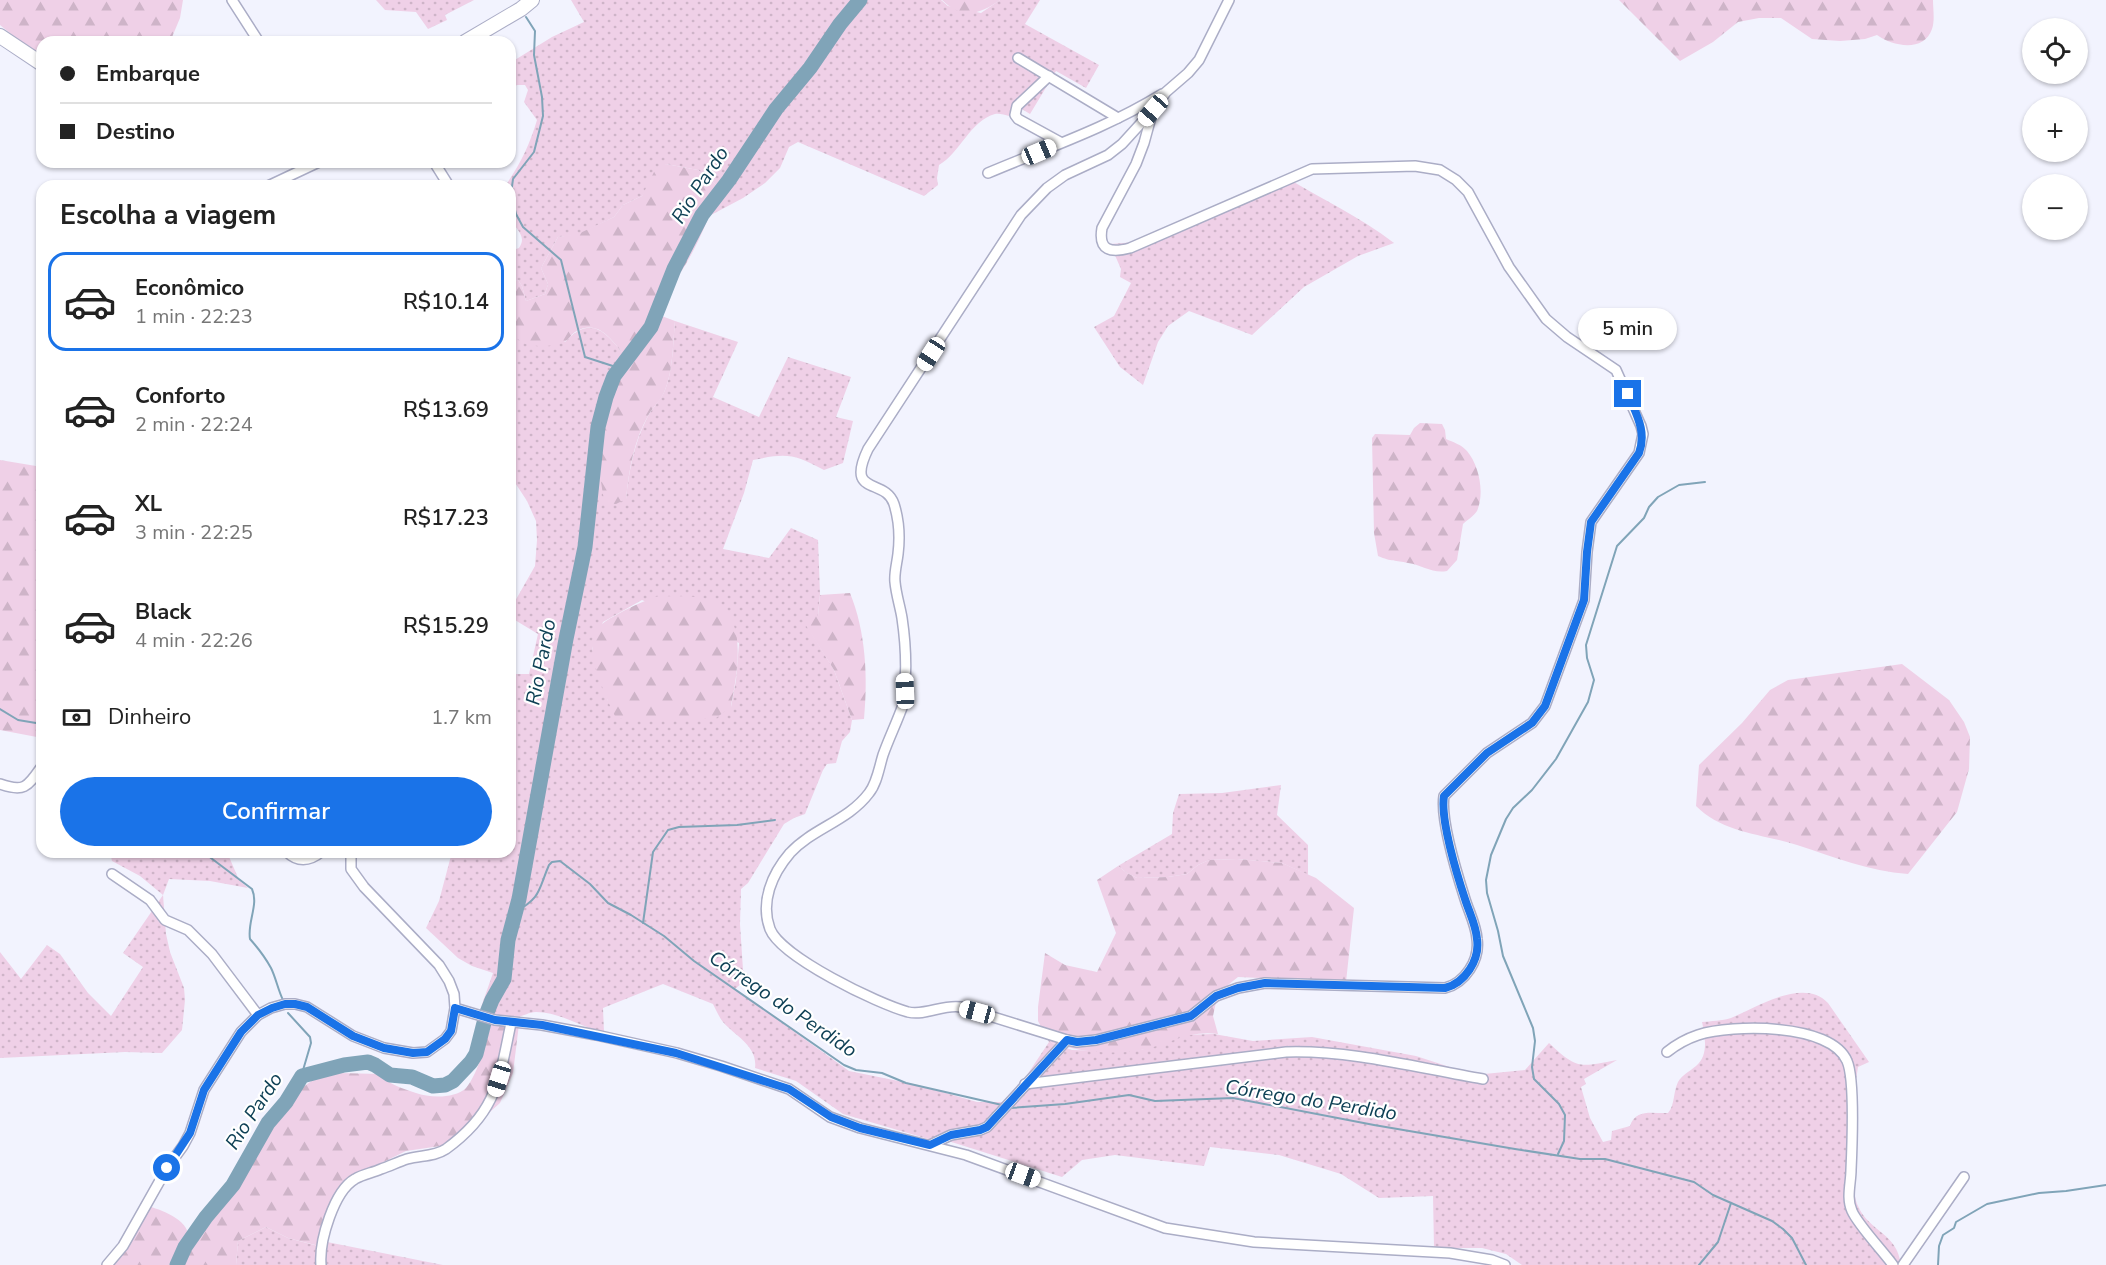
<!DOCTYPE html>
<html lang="pt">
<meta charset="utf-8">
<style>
body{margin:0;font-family:"Nunito Sans",sans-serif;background:#f6f6f6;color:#222;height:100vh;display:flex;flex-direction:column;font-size:22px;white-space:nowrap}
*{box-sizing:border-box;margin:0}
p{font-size:20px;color:#767676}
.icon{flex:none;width:33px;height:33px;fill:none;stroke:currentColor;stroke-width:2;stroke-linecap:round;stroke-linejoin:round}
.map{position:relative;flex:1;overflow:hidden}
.sheet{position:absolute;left:36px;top:180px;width:480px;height:678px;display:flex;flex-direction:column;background:#fff;border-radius:18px;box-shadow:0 2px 4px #0004}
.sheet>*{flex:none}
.banner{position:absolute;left:36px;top:36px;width:480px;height:132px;border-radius:18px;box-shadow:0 2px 4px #0004;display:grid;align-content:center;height:132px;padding:0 24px;background:#fff}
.fabs{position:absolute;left:2022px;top:18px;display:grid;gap:12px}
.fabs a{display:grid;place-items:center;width:66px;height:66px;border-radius:50%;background:#fff;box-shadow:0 2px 4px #0004;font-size:30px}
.end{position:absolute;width:27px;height:27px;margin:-14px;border:8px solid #1a73e8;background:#fff;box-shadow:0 0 0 3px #fff}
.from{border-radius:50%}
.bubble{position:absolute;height:42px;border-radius:21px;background:#fff;box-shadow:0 2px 4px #0004;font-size:20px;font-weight:600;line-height:42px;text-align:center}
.car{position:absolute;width:18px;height:36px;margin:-18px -9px;border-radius:8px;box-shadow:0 0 4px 2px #0007;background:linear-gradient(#fff 24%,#345 0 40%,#fff 0 76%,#345 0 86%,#fff 0)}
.banner b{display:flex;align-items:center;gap:21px;height:57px;font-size:22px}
.banner b+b{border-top:2px solid #e0e0e0}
.banner i{width:15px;height:15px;background:#222}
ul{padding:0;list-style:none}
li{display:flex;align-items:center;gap:18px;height:99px;margin:0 12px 9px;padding:0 12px;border:3px solid transparent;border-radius:18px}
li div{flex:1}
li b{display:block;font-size:22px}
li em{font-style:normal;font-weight:600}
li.on{border-color:#1a73e8}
li>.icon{width:54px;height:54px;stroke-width:1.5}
h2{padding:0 24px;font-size:27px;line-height:72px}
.pay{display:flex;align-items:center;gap:15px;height:66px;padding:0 24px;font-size:22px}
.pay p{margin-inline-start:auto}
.button{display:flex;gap:12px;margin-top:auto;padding:12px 24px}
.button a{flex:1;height:69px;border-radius:36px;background:#1a73e8;color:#fff;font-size:24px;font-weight:600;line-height:69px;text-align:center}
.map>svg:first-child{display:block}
.green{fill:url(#green-dots);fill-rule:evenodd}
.forest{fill:url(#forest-firs)}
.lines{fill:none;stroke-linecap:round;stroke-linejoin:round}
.stream{stroke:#80a4b8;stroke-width:2}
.river{stroke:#80a4b8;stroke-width:15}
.street-casing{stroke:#abadc6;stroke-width:12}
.secondary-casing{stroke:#abadc6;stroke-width:16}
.street{stroke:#fff;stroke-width:9}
.secondary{stroke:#fff;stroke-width:14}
.route{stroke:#1a73e8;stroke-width:8}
.labels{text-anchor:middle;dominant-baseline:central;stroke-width:4.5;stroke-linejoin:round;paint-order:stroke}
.water-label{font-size:20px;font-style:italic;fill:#0e4055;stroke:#fff}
</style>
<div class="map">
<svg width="2106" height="1265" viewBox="0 0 2106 1265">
<defs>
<pattern id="green-dots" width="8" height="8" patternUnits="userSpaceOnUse" patternTransform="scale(1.5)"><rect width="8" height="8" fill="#efd0e7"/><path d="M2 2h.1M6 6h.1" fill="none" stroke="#ceb4c8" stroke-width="1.8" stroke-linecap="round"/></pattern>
<pattern id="forest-firs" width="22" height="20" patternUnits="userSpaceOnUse" patternTransform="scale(1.5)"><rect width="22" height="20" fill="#efd0e7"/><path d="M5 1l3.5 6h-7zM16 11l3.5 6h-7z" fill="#ceb4c8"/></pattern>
</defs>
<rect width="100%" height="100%" fill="#f2f3fe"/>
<g class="green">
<path d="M376 0H474L445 15 447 20 428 29 416 12 385 10Z"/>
<path d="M571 0H941L948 6 981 13 1000 0H1040L1025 24 1099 65 1086 88 1056 71 1030 114 1015 105 1009 116C1005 115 999 113 995 114 970 121 960 153 939 165L937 178 938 185 924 196 798 142 789 147 780 168 765 183 743 198 711 215 719 187 698 170 666 164 642 196 623 205 614 217 578 235 558 237 541 268 548 284 545 294 526 301 522 286 518 280 510 281V251L519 248C528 235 514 229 510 217 508 208 510 195 510 186H505C520 165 530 144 537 120L524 102 528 90 525 85H517L510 90V63L552 37 584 22Z"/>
<path d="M1285 177C1322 199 1360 217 1394 243L1358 256 1304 287 1252 335 1189 311 1168 326 1158 342 1143 385 1120 367 1094 327 1114 316 1131 283 1120 277 1121 269 1110 244 1136 242Z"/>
<path d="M675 321 738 342 713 397 759 417 788 357 851 377 836 417 853 421 843 463 824 470C793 454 788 453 753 460L744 493 723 549 769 558 791 528 818 540 820 594 818 616H801L834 670 852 720 850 732 842 741 836 763 827 764 823 770 805 814 794 818 784 824 748 883 741 889 740 924 743 970 750 976 735 989 849 1071 918 1085 977 1102H1009L1049 1042 1072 1050 1107 1051 1141 1050 1183 1035 1214 1034 1253 1041 1312 1037 1416 1056 1474 1075 1525 1070 1549 1043C1578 1070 1579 1067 1617 1060L1584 1079 1586 1084 1581 1087 1590 1118 1603 1142 1611 1140 1612 1131 1630 1126C1636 1108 1653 1114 1668 1113 1675 1105 1673 1092 1678 1082 1682 1075 1690 1071 1696 1066 1709 1055 1705 1037 1702 1022 1711 1021 1722 1021 1731 1018 1757 1007 1804 977 1828 1003L1869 1062 1858 1067 1856 1080C1857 1103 1856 1127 1856 1150 1855 1167 1851 1191 1858 1206 1869 1232 1897 1232 1901 1265H1522L1506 1254 1482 1248H1434L1433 1196 1379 1198 1341 1174 1279 1155 1210 1147 1204 1166 1115 1155 1082 1160 1062 1177 942 1139 935 1141 843 1114 796 1081 755 1068C758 1046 735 1036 723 1022 719 1017 716 1010 713 1004L663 984 603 1008 604 1032C581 1028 561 1012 536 1012 529 1012 524 1016 517 1017 505 1018 492 1015 479 1013L493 973 472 966 458 958 426 928 439 901 452 852H510V674H529L538 634 510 617V610L535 566 537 540 536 521 527 501 510 475V334L519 338 565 342C591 314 606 332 624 355L623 366 615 382 602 434 626 499C629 470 634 444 647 418 652 408 661 400 665 390 673 371 673 342 675 321ZM642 600 739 643 736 680 731 707 608 701 592 648 603 622Z"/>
<path d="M1281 785 1277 815 1308 845V875L1282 863 1237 859 1209 860 1198 865 1187 874 1168 877 1137 878 1127 873 1118 866 1172 834 1173 813 1179 794 1222 793Z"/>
<path d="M110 852H227L239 880 248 888 210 881 169 879 163 895 166 934 170 952 184 988 185 1000 182 1030 162 1053 125 1052 0 1058V952L21 979 47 945 60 954 88 993 111 1016 143 967 123 953 163 895 140 876 112 861Z"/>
<path d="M266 1227 288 1238 322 1247 327 1242 443 1265H236L238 1241Z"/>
</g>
<g class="forest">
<path d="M0 0H183L180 18 170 42H42V59L0 25Z"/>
<path d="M942 0H1000C980 15 961 19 942 0Z"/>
<path d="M1619 0H1933C1933 9 1935 20 1932 29 1924 53 1892 46 1877 35L1865 39 1840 41 1812 39 1781 18H1759L1738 22 1713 42 1680 61Z"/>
<path d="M666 164 698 170 719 187C705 234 683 276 651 312L675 321C673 342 673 371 665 390 662 399 654 406 649 414 634 440 629 469 626 499L616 504 605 503C595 466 602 417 615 382 619 372 623 366 624 355 611 339 598 318 575 332 571 335 568 340 564 342 554 347 537 347 526 344 521 342 516 337 510 334V281L518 280 522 286 526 301 545 294 548 284 541 268 558 237 578 234 614 217 623 205 642 196 656 168Z"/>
<path d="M1420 423 1442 424 1445 430 1446 439C1453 442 1462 445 1467 451 1479 465 1485 493 1477 511 1474 516 1467 520 1463 524L1457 560 1447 571C1433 574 1422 565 1408 563 1395 560 1392 562 1378 556L1374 533 1372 438 1375 434 1410 435 1414 428Z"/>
<path d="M0 460 42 467V738L0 730Z"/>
<path d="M850 593C866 632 868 678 864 719L852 720 834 670 800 616H818L820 595Z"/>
<path d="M659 596C674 597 692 595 706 599 751 611 737 674 731 707L716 718 649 721 616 718C607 700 584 650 595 631 601 620 646 599 659 596Z"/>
<path d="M1902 664 1949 700 1964 722 1970 737 1969 769 1957 812 1908 874C1869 871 1834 857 1797 845 1762 834 1723 833 1696 806L1699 765 1742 723 1770 690 1788 680Z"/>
<path d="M1237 859 1282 863 1316 878 1354 908 1346 982 1238 977 1218 993 1213 1016 1218 1034C1187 1030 1169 1045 1141 1050 1112 1056 1076 1051 1049 1042L1038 1021V1007L1045 953 1065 965 1097 972 1116 933 1097 880 1118 866 1127 873 1137 878 1168 877 1187 874 1198 865 1209 860Z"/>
<path d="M520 1016 513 1073 500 1103 454 1144 406 1151 359 1174 342 1191 328 1230V1240L323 1247 288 1238 266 1227 238 1241 236 1265H111L122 1247 134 1218 143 1205C157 1208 184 1217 188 1233L207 1217 240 1170 254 1143 275 1116 302 1088 314 1079 339 1073 380 1074C389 1085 402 1088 416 1093 430 1098 454 1099 466 1088 479 1073 487 1037 493 1018Z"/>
</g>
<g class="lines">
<g class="stream">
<path d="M526 17 535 31 534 55 542 97 543 116 534 152 513 179 511 194 516 214 523 227 561 260 585 357 619 368"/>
<path d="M0 709 18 720 42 724"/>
<path d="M203 852 252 889C259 905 247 922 250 939 258 948 265 957 271 968 276 978 278 990 283 1000"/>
<path d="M515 912C542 897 538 890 549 865L552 862 560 861 590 884 608 903 631 915 664 936 694 961 844 1065 856 1070 882 1073 906 1083 1002 1105"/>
<path d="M643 923 653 852 668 830 679 827 737 825 775 820"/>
<path d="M288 1013 310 1037 311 1043 301 1077"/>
<path d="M1010 1108 1065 1104 1129 1095 1155 1101 1233 1098 1374 1125 1515 1149 1580 1159H1605L1694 1182 1713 1195 1772 1221 1783 1229 1792 1238 1806 1265"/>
<path d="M1558 1154 1564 1141 1565 1115 1559 1104 1534 1079 1532 1067 1535 1041 1533 1028 1503 956 1498 931 1487 893 1486 880 1491 855 1506 819 1513 808 1532 790 1556 759 1588 702 1594 680 1587 658 1586 645 1617 546 1644 518 1649 507 1658 497 1679 485 1705 482"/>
<path d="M1699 1265 1718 1242 1731 1203"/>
<path d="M1938 1265 1939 1246 1943 1235 1954 1228 1956 1222 1987 1204 2039 1193 2066 1191 2106 1185"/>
</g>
<path class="river" d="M177 1265 185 1247 206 1217 233 1185 268 1123 286 1102 302 1076 344 1065 368 1062 375 1065 390 1075 412 1077 433 1086 445 1085 453 1081 471 1062 476 1054 486 1015 492 1000 504 979 508 940 519 899 566 639 585 547 598 427 606 397 614 376 651 327 674 269 702 215 729 180 776 109 810 68 840 24 860 0"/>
<defs>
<g id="street">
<path d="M232 0 259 42"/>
<path d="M1018 58 1118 118"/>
<path d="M1049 76 1017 106 1015 115 1018 119 1060 142"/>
<path d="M434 162 449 186"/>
<path d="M988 173C1047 148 1107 128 1162 94"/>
<path d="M268 186 319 162"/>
<path d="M0 784C25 793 28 786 42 766"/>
<path d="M287 852C297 862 309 862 321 852"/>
<path d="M351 852V869L364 887 439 965 449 981 454 994 455 1008 495 1020 542 1025 596 1035 677 1053 721 1066 789 1089 830 1117 860 1128 966 1155 1165 1228 1254 1242 1450 1253 1492 1260 1505 1265"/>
<path d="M112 874 150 900 165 920 188 930 212 954 258 1015"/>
<path d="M1067 1040 1077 1042 1096 1040 1191 1016 1216 996 1238 988 1265 983 1445 988C1465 983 1480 960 1477 939 1476 925 1469 912 1465 899 1457 874 1440 820 1444 796L1487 753 1532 723 1545 706 1584 600 1587 552 1591 522 1639 453 1643 434 1641 426 1616 370 1567 337 1546 319 1509 267 1468 192 1456 180 1440 170 1415 166 1312 169 1130 248C1111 253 1098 251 1102 228L1136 164 1144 143 1153 110"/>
<path d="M1667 1052C1677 1044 1686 1039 1698 1035 1732 1024 1831 1023 1847 1061 1855 1079 1852 1148 1851 1170 1851 1183 1846 1198 1852 1211 1858 1225 1883 1251 1893 1265"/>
<path d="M1025 1084 1286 1052C1353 1050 1418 1068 1483 1079"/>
<path d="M930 1145 951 1135 980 1130 987 1127 1067 1040 961 1007C943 1004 926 1016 908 1012 878 1004 781 957 770 929 760 902 772 874 790 853 813 828 848 821 869 793 877 783 879 768 883 755 889 738 897 722 903 705 907 677 906 645 902 618 900 606 896 594 895 582 894 573 897 563 898 554 900 538 899 520 894 504 885 477 845 497 868 449L1021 215 1047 188 1065 175 1108 155 1122 144 1153 110 1166 92 1188 73 1199 60 1229 0"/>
<path d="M107 1265 123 1246 167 1168 183 1146 190 1133 204 1090 241 1032 258 1015 271 1008 285 1004H295L307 1007 353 1036 384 1048 413 1053 427 1052 445 1039 451 1031 455 1008"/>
<path d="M321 1265C319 1241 334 1191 355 1179 363 1174 372 1173 381 1169 390 1166 398 1162 407 1159 420 1155 434 1157 446 1149 497 1112 499 1080 511 1023"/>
<path d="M1903 1265 1964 1177"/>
</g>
<g id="secondary">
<path d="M0 36 42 64"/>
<path d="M465 42 521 9 532 0"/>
</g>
</defs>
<use href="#street" class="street-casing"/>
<use href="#secondary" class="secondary-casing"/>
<use href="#street" class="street"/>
<use href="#secondary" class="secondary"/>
</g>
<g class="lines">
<path class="route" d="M167 1168 190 1133 204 1090 241 1032 258 1015 272 1008 285 1004H295L307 1007 353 1036 384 1048 413 1053 427 1052 445 1039 451 1031 455 1008 495 1020 542 1025 676 1053 789 1089 831 1117 860 1128 930 1145 951 1135 980 1130 987 1127 1067 1040 1077 1042 1096 1040 1191 1016 1216 996 1238 988 1265 983 1445 988C1465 983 1480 960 1477 939 1476 925 1469 912 1465 899 1457 875 1440 819 1444 796L1487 753 1532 723 1545 706 1584 600 1587 552 1591 522 1639 453C1647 431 1636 414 1628 394"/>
</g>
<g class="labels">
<g class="water-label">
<text transform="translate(700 185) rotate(-57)">Rio Pardo</text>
<text transform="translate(541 662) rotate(-79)">Rio Pardo</text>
<text transform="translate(783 1004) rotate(34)">Córrego do Perdido</text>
<text transform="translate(1311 1100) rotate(9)">Córrego do Perdido</text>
<text transform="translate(254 1111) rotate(-57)">Rio Pardo</text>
</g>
</g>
</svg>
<div class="fabs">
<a><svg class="icon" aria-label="locate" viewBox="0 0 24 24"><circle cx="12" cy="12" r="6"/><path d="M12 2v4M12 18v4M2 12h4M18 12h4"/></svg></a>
<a>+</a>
<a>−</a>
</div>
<i class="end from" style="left:167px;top:1168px"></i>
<i class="end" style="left:1628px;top:394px"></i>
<div class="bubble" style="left:1578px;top:308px;width:99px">5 min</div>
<i class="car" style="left:1153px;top:110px;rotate:221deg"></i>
<i class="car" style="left:1039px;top:152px;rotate:67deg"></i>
<i class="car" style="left:931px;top:354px;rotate:213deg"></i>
<i class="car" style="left:905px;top:691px;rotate:358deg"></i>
<i class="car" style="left:977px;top:1012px;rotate:285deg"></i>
<i class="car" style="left:499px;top:1079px;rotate:197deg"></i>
<i class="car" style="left:1023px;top:1175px;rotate:110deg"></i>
<div class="banner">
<b><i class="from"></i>Embarque</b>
<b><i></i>Destino</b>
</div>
<section class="sheet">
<h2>Escolha a viagem</h2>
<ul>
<li class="on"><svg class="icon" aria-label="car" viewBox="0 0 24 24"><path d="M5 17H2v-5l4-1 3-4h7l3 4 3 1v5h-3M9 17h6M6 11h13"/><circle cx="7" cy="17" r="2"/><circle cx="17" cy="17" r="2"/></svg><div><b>Econômico</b><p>1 min · 22:23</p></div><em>R$10.14</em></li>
<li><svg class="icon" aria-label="car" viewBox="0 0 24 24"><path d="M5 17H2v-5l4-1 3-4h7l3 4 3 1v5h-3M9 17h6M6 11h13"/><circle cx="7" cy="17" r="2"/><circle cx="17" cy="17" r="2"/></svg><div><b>Conforto</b><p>2 min · 22:24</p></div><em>R$13.69</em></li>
<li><svg class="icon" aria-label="car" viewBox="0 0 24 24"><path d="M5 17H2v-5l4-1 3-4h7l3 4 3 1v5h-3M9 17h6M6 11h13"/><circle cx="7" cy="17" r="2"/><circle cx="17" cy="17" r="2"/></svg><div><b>XL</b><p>3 min · 22:25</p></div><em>R$17.23</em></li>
<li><svg class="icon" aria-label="car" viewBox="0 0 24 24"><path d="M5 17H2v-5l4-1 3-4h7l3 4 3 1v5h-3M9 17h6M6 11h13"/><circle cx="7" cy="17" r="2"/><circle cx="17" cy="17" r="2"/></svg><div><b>Black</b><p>4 min · 22:26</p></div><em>R$15.29</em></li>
</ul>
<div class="pay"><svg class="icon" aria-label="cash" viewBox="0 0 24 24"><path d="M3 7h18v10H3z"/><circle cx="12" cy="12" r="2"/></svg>Dinheiro<p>1.7 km</p></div>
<div class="button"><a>Confirmar</a></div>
</section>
</div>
